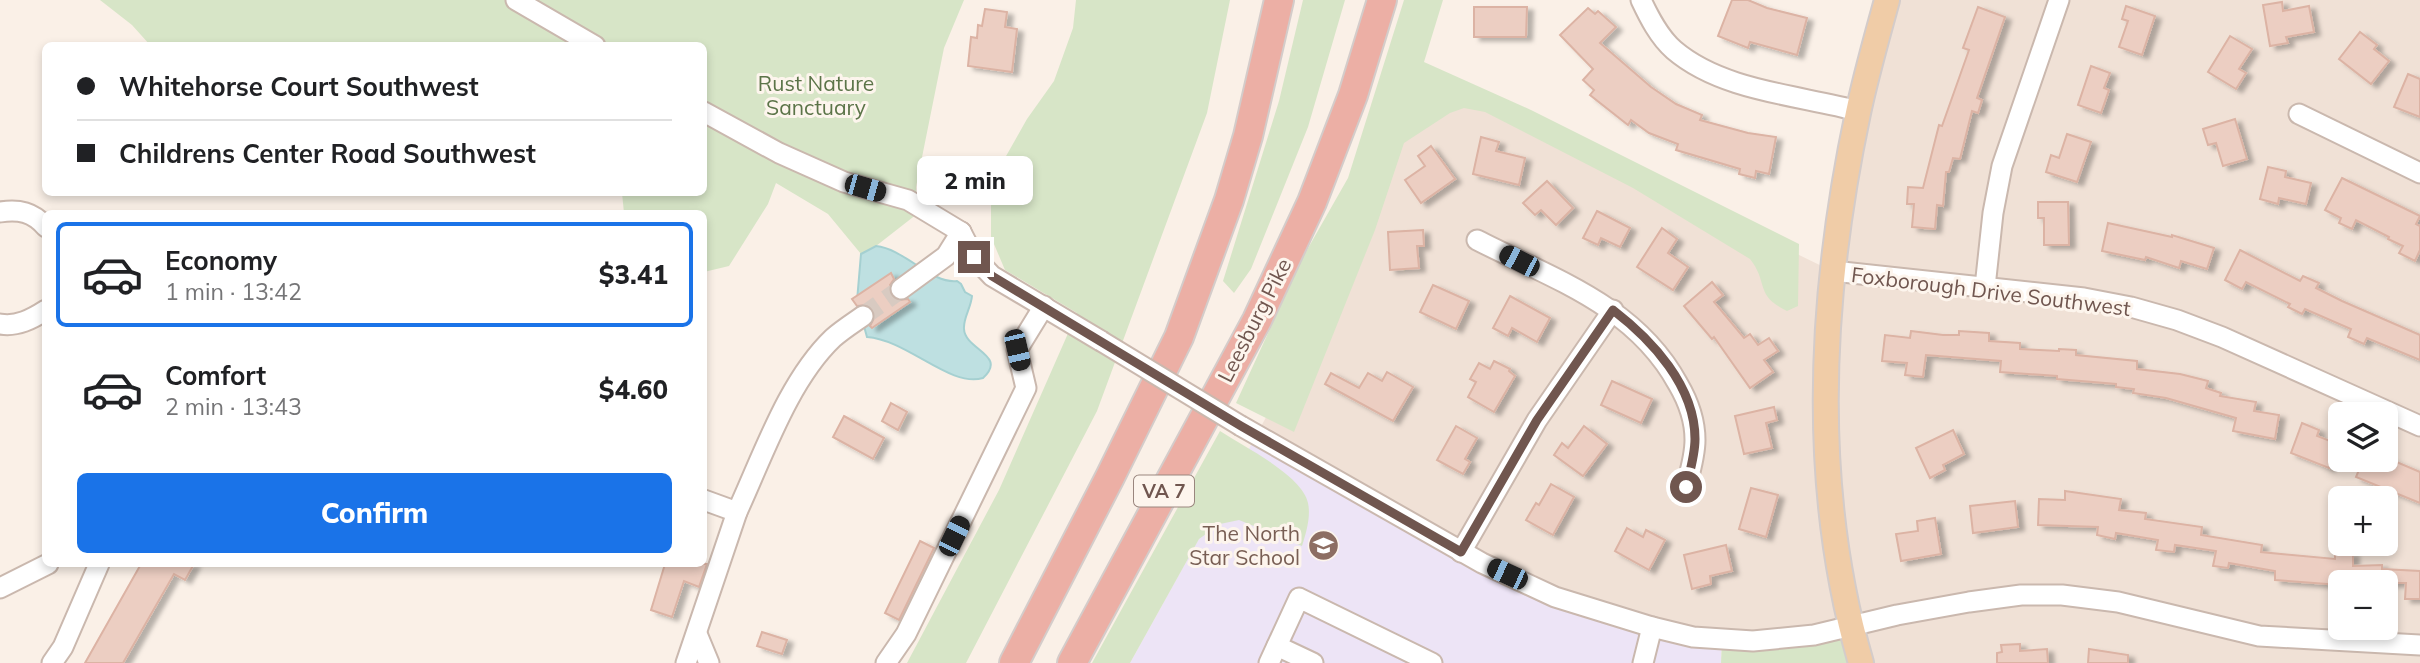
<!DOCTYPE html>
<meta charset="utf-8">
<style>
body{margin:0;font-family:Mulish,sans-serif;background:#f2f2f2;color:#202124;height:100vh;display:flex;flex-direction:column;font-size:26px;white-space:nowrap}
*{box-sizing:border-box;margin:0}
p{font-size:23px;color:#757577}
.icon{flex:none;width:38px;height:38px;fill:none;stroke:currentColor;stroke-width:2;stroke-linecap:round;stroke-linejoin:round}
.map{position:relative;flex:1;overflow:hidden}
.side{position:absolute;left:42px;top:210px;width:665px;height:357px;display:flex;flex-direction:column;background:#fff;border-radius:10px;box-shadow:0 4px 10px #0003}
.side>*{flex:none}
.guide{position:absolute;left:42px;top:42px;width:665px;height:154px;border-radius:10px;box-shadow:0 4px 10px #0003;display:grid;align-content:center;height:154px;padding:0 35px;background:#fff}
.buttons{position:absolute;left:2328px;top:402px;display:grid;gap:14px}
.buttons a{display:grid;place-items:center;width:70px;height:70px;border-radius:10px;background:#fff;box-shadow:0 4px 10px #0003;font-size:35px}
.end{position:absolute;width:32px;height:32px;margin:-16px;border:9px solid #70564f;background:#fff;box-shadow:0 0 0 4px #fff}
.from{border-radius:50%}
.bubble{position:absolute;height:49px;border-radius:10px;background:#fff;box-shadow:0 4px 10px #0003;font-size:23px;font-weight:800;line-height:49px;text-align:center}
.car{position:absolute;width:21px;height:42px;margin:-21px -10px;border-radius:9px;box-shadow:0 0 5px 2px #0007;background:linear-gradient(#222 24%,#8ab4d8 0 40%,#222 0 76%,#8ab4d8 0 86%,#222 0)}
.guide b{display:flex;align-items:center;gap:24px;height:66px;font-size:26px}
.guide b+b{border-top:2px solid #e0e0e0}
.guide i{width:18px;height:18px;background:#202124}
ul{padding:12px 0 0;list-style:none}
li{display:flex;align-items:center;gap:21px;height:105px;margin:0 14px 10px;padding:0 21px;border:4px solid transparent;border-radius:10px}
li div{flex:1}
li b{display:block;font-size:26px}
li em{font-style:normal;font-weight:800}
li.active{border-color:#1a73e8}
li>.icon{width:63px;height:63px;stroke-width:1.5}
.cta{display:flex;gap:14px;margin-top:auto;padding:14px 35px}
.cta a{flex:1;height:80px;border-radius:10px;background:#1a73e8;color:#fff;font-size:28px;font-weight:800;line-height:80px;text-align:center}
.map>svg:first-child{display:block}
.residential{fill:#f0e1d6;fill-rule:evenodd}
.education{fill:#ede4f6}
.green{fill:#d7e5c7}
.water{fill:#bee0e1;stroke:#a5d0d1;stroke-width:2}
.building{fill:#eccec2;stroke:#dcb3a4;stroke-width:2;filter:url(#shadow)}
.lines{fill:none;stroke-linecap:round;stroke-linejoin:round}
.minor-tunnel{stroke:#d8cac1;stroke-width:19;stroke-dasharray:19 10;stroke-linecap:butt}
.minor-casing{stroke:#cab8ae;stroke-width:23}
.major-casing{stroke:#d4ccca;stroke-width:28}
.highway-casing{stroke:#d4ccca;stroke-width:32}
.minor{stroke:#fff;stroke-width:19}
.major{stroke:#f0cca7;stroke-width:24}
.highway{stroke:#ecafa5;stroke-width:28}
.minor-bridge-casing{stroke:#cab8ae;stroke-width:23;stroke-linecap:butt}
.minor-bridge{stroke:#fff;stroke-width:19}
.route{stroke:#70564f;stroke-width:9}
.labels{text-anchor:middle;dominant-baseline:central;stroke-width:6;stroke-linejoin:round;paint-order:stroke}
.shield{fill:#fdf5ed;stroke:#9a867e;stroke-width:2}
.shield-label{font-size:19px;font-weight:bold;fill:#70564f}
.park-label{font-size:21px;fill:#5b7448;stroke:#fdf5ed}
.street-label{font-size:21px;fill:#70564f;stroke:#fdf5ed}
.education-label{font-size:21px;fill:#785e54;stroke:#fdf5ed;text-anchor:end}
</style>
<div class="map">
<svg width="2420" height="663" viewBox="0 0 2420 663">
<defs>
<filter id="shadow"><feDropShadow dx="6" dy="3.5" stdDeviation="2" flood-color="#0004"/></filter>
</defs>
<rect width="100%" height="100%" fill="#faf0e7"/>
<path class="residential" d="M1888 0H2420V663H1861L1555 597 1256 436 1358 244 1410 66 1832 271ZM2340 415H2385V460H2340ZM2340 499H2385V544H2340ZM2340 583H2385V628H2340Z"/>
<path class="education" d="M1256 436 1555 597 1722 640 1721 663H1130Z"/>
<g class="green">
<path d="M100 0H964L944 48 916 187 917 214 876 246 861 254 828 214 776 183 768 204 729 266 704 272V214L624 213 622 193 704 192V46L150 45 132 25Z"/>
<path d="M1076 0H1230L1207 113 1097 411 966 663H907L999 490 1077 313 1005 270 991 237V206L997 172 1027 119 1054 81 1073 28Z"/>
<path d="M1303 0H1345L1308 127 1251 269 1234 293 1223 281 1279 101Z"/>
<path d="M1404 0H1443L1424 62 1531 110 1799 244 1798 306 1787 311C1754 295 1769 283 1750 259L1633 188 1485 112 1464 108 1450 113 1404 143 1375 230 1294 432 1236 403 1303 257 1348 178Z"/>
<path d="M1220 431C1243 446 1303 476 1308 503 1311 517 1306 533 1302 546L1239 520 1220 524 1199 539 1130 663H1092Z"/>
<path d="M1851 626 1861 663H1721L1722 640Z"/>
</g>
<path class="water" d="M876 246C905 249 931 284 957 281L961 284 965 292 972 296C971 308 963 318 964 329 965 350 1008 355 983 378 950 388 908 340 867 337L857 301 861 254Z"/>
<g class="building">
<path d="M1732 0H1748L1767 8 1807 18 1797 55 1750 42 1748 48 1718 36Z"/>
<path d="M2282 2 2283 11 2309 6 2314 32 2286 37 2288 43 2270 46 2263 5Z"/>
<path d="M2126 6 2155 16 2142 55 2119 47 2128 21 2122 19Z"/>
<path d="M1474 7H1527L1526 37H1474Z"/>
<path d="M1978 7 2005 17 1977 98 1982 100 1978 113 1972 111 1960 159 1953 158 1949 172H1946L1943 206 1937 205 1935 229 1912 227 1914 204H1907L1908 187 1923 188 1939 125 1942 126 1969 50 1963 48Z"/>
<path d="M1588 8 1595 14 1598 11 1616 27 1600 43 1651 87 1676 104 1702 115 1700 120 1748 133 1776 137 1769 174 1756 171 1755 178 1739 174 1740 169 1676 150 1678 144 1649 133 1631 120 1628 125 1590 95 1594 90 1583 80 1593 69 1560 35Z"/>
<path d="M985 9 1007 12 1005 27 1017 29 1012 72 968 66 971 37 977 38 978 25 982 26Z"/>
<path d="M2360 32 2377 45 2374 49 2389 61 2371 84 2339 59Z"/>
<path d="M2230 36 2252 49 2239 69 2246 73 2236 89 2208 72Z"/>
<path d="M2091 66 2110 73 2104 88 2109 90 2101 113 2078 105Z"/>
<path d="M2408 74 2420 79V117L2394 107Z"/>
<path d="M2235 119 2247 159 2223 166 2216 143 2208 145 2203 129Z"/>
<path d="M2067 134 2091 142 2077 182 2046 172 2051 155 2059 158Z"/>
<path d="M1481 137 1499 142 1496 151 1525 158 1519 185 1473 174Z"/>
<path d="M1431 146 1455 179 1421 203 1405 180 1425 166 1418 156Z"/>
<path d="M2268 167 2286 171 2285 177 2311 183 2306 204 2279 198 2278 204 2260 199Z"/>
<path d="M2342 178 2420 216 2416 224 2420 226V250L2415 261 2399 253 2403 246 2388 239 2389 237 2356 220 2352 229 2339 223 2341 218 2325 210Z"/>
<path d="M1547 181 1573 208 1556 225 1541 210 1535 215 1523 203Z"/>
<path d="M2038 202H2068L2069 245H2044V218H2038Z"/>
<path d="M1597 211 1630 228 1620 247 1601 238 1598 245 1583 238Z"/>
<path d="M2108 223 2172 237V235L2214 248 2207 269 2181 261 2179 268 2146 257 2145 260 2102 251Z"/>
<path d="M1662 228 1677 239 1668 253 1688 267 1673 290 1637 267Z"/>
<path d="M1423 230 1424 246H1417L1419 268 1390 270 1388 232Z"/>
<path d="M2240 250 2300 281 2303 276 2319 283 2316 288 2342 301 2420 335V360L2367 338 2364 344 2348 337 2351 329 2305 309 2302 314 2288 307 2290 304 2246 282 2242 289 2225 280Z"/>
<path d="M891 273 894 279 890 285 891 296 897 300 908 299 910 302 872 328 870 326 875 316 873 310 868 305 857 306 852 299Z"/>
<path d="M1712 282 1723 295 1714 302 1744 338 1750 334 1758 345 1769 338 1778 351 1764 360 1773 372 1750 388 1714 337 1712 339 1684 306Z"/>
<path d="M1433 285 1469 301 1456 329 1420 312Z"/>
<path d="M1510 296 1550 318 1537 342 1512 328 1508 336 1493 328Z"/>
<path d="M1911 331 1943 335H1959V331L1989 333V341L2020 343V349L2059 351V349L2076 350V355L2137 361V369L2180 374 2208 381 2206 388 2221 393 2220 396 2256 402 2254 411 2279 415 2275 439 2233 431 2236 418 2166 398 2133 393 2134 389 2116 387V384L2057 379V376L2000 372 2001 361 1926 355 1923 377 1905 375 1907 363 1882 361 1885 335 1910 338Z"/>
<path d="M1494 361 1510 369 1509 371 1515 376 1494 412 1468 397 1476 382 1470 379 1479 363 1490 369Z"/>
<path d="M1387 372 1413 387 1393 421 1325 384 1331 373 1359 388 1368 373 1382 381Z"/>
<path d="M1612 381 1652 399 1641 423 1601 405Z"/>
<path d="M891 403 907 412 898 430 882 421Z"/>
<path d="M1774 407 1777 420 1766 423 1772 448 1744 454 1735 416Z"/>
<path d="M844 416 884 438 873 459 833 437Z"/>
<path d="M2302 423 2319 430 2317 436 2338 444 2329 468 2291 453Z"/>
<path d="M1456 426 1477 438 1465 459 1470 462 1463 474 1437 460Z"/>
<path d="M1584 426 1607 444 1583 476 1554 455 1562 443 1568 448Z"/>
<path d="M1953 430 1964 454 1943 465 1945 470 1930 478 1916 448Z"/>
<path d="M2363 460H2392L2420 472V503L2356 477Z"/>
<path d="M1551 484 1574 497 1553 535 1526 520 1536 503 1539 505Z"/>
<path d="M1751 488 1778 495 1766 537 1739 529Z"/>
<path d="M2065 491 2121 499 2119 510 2146 513 2145 519 2202 527 2201 535 2262 545 2261 552 2335 559V554L2353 553V566L2382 565V569L2420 571V599H2405L2406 583H2340V585L2275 580V571L2229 563 2228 568 2213 566 2216 551 2175 545 2174 552 2156 550 2158 540 2116 533 2115 539 2097 535 2098 527 2038 525 2039 499 2065 500Z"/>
<path d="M2015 501 2018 527 1973 533 1970 506Z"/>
<path d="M1935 518 1941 554 1901 561 1896 534 1918 531 1917 521Z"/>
<path d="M1627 528 1643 537 1646 530 1665 540 1649 570 1615 551Z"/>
<path d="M920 541 934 548 899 620 885 613Z"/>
<path d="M1726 545 1732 571 1710 576 1711 584 1692 589 1684 555Z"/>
<path d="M141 564H194L185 580 174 574 123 663H85Z"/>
<path d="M665 564H707L699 587 684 581 672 617 651 610Z"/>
<path d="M762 632 787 640 782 654 757 646Z"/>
<path d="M2020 644V651L2047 649 2048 663H1997V653L2002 652 2001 645Z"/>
<path d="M2089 649 2128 655V663H2088Z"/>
</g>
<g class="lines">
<path class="minor-tunnel" d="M863 316 901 289"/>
<defs>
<g id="minor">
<path d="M516 0 595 46"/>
<path d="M1641 0C1649 17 1659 37 1674 50 1722 91 1798 95 1858 111"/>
<path d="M704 112 779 153 844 182 908 200 961 232"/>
<path d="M2299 114 2420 173"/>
<path d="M0 212C19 209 33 212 46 227"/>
<path d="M961 232 974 257 992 276 1101 341"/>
<path d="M1477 240C1553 279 1635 305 1678 384 1688 401 1695 420 1695 440 1695 456 1690 472 1686 487"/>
<path d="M1833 271 2084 298 2131 307 2177 320 2222 337 2420 426"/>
<path d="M1985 287 1993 213 2002 166 2059 0"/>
<path d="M901 289 946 256 961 232"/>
<path d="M0 324C17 327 32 319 46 310"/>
<path d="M1241 426 1482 563 1555 597 1652 627 1693 637 1753 641 1814 635 1897 615 1969 602 2021 595H2062L2118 602 2259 636 2420 645"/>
<path d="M704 500 737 512C763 456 788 381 833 338 842 330 853 323 863 316"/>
<path d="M1461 552 1537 420 1613 310"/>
<path d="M0 588 48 564"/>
<path d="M697 634 709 663"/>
<path d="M1277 646 1313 663"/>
<path d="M52 663 63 647 99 564"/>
<path d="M686 663 737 512"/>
<path d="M886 663 906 634 1026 388 1017 350 1044 306"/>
<path d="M1269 663 1299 598 1432 663"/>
<path d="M1643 663 1652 627"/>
</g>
<path id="major" d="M1861 663C1809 484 1820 293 1858 113 1866 75 1877 37 1887 0"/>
<g id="highway">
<path d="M1014 663 1110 477 1179 337 1229 200 1248 136 1279 0"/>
<path d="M1072 663 1257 320 1312 202 1353 95 1382 0"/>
</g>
</defs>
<use href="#minor" class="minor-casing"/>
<use href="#major" class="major-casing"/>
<use href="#highway" class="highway-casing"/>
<use href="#minor" class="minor"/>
<use href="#major" class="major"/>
<use href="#highway" class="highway"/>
<defs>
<path id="minor-bridge" d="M1101 341 1241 426"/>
</defs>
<use href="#minor-bridge" class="minor-bridge-casing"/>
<use href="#minor-bridge" class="minor-bridge"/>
</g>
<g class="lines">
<path class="route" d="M974 257 992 276 1241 426 1461 552 1537 420 1613 310C1652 340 1695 386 1695 439 1695 455 1690 471 1686 487"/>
</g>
<defs>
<symbol id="school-disc" viewBox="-11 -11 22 22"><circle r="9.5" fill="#8d6e63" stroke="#fdf5ed"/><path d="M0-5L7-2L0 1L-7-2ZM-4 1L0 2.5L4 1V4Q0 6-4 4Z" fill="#fff"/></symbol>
</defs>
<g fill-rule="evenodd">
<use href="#school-disc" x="1306" y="528" width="35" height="35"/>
</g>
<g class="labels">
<rect class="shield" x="1134" y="475.5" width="60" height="31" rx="5"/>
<g class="shield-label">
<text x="1164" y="491">VA 7</text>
</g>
<g class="park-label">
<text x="816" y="83">Rust Nature<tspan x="816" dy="24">Sanctuary</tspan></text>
</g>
<g class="street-label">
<text transform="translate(1991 291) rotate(7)">Foxborough Drive Southwest</text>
<text transform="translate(1254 320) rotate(-63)">Leesburg Pike</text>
</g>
<g class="education-label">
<text x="1300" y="533">The North<tspan x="1300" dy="24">Star School</tspan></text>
</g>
</g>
</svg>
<div class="buttons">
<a><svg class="icon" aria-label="layers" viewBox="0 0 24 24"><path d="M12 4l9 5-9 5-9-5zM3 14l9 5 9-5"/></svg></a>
<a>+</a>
<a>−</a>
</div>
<i class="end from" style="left:1686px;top:487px"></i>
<i class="end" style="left:974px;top:257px"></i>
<div class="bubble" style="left:917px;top:156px;width:116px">2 min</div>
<i class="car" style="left:865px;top:188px;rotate:106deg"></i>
<i class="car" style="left:1519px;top:261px;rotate:297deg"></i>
<i class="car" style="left:1017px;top:350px;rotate:167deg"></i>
<i class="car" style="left:954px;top:536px;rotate:26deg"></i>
<i class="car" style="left:1507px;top:574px;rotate:295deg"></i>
<div class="guide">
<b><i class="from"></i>Whitehorse Court Southwest</b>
<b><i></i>Childrens Center Road Southwest</b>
</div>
<section class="side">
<ul>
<li class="active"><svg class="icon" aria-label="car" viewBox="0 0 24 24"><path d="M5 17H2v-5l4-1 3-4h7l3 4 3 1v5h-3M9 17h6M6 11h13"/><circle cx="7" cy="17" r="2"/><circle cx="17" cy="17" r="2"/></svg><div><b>Economy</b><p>1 min · 13:42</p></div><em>$3.41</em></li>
<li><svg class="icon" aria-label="car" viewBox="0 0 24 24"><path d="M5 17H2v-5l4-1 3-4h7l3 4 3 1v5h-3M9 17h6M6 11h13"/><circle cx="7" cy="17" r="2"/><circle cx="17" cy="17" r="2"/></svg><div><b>Comfort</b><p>2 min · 13:43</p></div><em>$4.60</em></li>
</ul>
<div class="cta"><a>Confirm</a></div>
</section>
</div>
